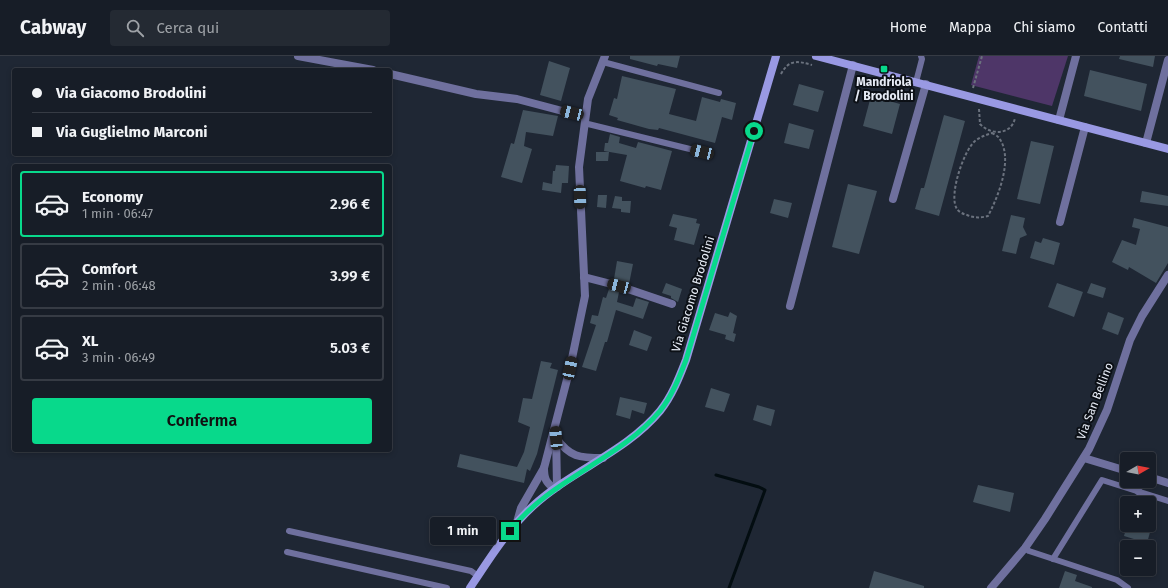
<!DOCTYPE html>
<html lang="it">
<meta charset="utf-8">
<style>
body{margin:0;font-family:"Fira Sans",sans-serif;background:#242a33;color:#f1f3f6;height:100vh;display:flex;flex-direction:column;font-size:15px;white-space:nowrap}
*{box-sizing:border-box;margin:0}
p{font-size:13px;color:#9ea2a7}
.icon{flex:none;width:22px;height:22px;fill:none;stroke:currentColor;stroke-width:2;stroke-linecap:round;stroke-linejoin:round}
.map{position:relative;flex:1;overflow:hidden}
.panel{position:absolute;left:12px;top:108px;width:380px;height:288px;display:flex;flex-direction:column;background:#171d27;border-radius:4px;box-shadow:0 2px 6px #0003,0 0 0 1px #363b44}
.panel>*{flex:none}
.guide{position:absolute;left:12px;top:12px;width:380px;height:88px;border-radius:4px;box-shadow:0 2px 6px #0003,0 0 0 1px #363b44;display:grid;align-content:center;height:88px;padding:0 20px;background:#171d27}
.needle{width:26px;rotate:81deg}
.tools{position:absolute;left:1120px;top:396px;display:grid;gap:8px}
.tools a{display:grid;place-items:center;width:36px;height:36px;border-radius:4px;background:#171d27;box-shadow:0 2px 6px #0003,0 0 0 1px #363b44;font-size:20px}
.end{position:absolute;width:18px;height:18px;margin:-9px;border:5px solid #08d98b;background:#111;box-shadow:0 0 0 2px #111}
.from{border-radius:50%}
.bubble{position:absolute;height:28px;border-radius:4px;background:#171d27;box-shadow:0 2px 6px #0003,0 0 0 1px #363b44;font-size:13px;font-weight:600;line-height:28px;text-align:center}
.car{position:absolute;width:12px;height:24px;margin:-12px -6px;border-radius:5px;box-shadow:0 0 3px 1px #0007;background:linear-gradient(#222 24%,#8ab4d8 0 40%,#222 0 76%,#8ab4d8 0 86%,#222 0)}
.guide b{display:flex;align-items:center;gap:14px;height:38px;font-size:15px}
.guide b+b{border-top:1px solid #363b44}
.guide i{width:10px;height:10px;background:#f1f3f6}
ul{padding:7px 0 0;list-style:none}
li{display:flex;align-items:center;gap:12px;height:66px;margin:0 8px 6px;padding:0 12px;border:2px solid #363b44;border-radius:4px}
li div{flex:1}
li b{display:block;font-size:15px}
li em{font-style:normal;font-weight:600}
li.selected{border-color:#08d98b}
li>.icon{width:36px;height:36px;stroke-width:1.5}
.cta{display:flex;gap:8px;margin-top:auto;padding:8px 20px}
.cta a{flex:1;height:46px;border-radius:4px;background:#08d98b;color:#111;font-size:16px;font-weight:600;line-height:46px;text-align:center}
header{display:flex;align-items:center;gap:24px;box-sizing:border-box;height:56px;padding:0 20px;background:#171d27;border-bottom:1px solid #363b44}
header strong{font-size:19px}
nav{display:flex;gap:22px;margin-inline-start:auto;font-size:14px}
.search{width:280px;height:36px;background:#242a33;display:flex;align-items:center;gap:10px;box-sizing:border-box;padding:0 14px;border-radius:4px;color:#9ea2a7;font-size:15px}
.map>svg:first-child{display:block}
.green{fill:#4e3668}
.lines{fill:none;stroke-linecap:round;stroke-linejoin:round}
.stream{stroke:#030d11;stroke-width:3}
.building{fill:#43525e}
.path{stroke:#6b727e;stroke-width:2;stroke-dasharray:3 2;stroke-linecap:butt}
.lane{stroke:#6f709e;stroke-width:6}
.street{stroke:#6f709e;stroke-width:8}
.secondary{stroke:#9999e3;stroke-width:8}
.route{stroke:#08d98b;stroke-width:5}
.poi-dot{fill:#08d98b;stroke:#0c1016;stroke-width:1.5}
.labels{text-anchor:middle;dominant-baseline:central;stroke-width:4;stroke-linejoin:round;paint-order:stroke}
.poi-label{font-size:12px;font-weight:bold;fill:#e6ebf5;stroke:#0c1016}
.street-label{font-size:12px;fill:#e6ebf5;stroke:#0c1016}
</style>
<header>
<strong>Cabway</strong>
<div class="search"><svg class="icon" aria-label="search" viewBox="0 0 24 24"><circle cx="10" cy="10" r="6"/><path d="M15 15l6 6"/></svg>Cerca qui</div>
<nav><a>Home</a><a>Mappa</a><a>Chi siamo</a><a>Contatti</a></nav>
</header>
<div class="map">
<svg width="1168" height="532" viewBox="0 0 1168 532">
<rect width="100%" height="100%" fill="#1f2734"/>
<path class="green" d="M979 0H1068L1052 50 971 29Z"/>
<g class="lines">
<path class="stream" d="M716 419 759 431 765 434 729 532"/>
</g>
<g class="building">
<path d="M630 0H680L677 12 658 8 657 10 630 3Z"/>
<path d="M1120 0H1155L1153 11 1119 3Z"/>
<path d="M549 5 570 12 561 45 540 39Z"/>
<path d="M1090 14 1147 28 1141 55 1084 40Z"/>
<path d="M622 20 676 33 669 58 696 65 702 41 720 46 721 43 736 47 732 64 722 61 715 87 659 72 658 74 649 73 617 64 618 62 609 59 614 42 617 43Z"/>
<path d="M799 28 824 35 818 56 793 49Z"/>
<path d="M871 40 900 48 892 78 863 70Z"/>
<path d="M523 54 558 60 553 80 526 76 524 90 532 93 522 127 501 121 511 87 514 88Z"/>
<path d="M944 59 965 65 939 160 915 153 921 132H924Z"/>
<path d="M789 67 814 74 809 93 784 87Z"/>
<path d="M610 78 620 81 619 87 636 92 638 86 672 95 661 134 646 130 645 132 620 125 627 99 604 95 605 87H608Z"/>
<path d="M1031 85 1054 90 1040 148 1017 143Z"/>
<path d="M596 96H609L608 105H596Z"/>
<path d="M556 109 569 110 568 127H562L561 137 542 134 543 126 552 128 553 115H555Z"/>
<path d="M848 128 877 135 859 198 832 191Z"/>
<path d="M1142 135 1168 140V150L1140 146Z"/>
<path d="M598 139H607L606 152 597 151Z"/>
<path d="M615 140 622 141V145H631L630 157 621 156V153L612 152Z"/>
<path d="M774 143 792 147 788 162 770 157Z"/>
<path d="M673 158 697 163 696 167 700 168 694 189 674 184 677 172 669 170Z"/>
<path d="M1011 159 1025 162 1023 171 1027 179 1020 182 1016 198 1002 195Z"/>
<path d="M1134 162 1168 171V207L1156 227 1129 211 1128 214 1112 206 1122 184 1136 189 1140 173 1132 171Z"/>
<path d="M1043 182 1060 187 1054 209 1030 202 1035 185 1041 187Z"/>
<path d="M617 205 633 208 629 228 614 223Z"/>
<path d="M666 227 682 233 678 246 671 242V240L662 237Z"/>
<path d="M1057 227 1083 236 1074 261 1048 251Z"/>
<path d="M1091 227 1106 232 1103 242 1087 237Z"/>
<path d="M609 233 619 236 617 246 633 251 636 242 649 246 643 263 616 254 607 286H605L596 315 582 311 596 269 590 267 592 259 598 260 603 241 606 242Z"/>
<path d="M730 256 737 260 733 277 736 278 734 286 725 283 726 279 709 274 715 257 728 261Z"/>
<path d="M1108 256 1124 262 1118 279 1102 273Z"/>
<path d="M634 274 652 281 647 295 629 289Z"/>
<path d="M541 305 552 307 550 312 558 314 537 398 530 415 527 413 524 427 457 411 460 398 517 411 524 396 530 371 518 366 523 342 532 343Z"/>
<path d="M711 332 730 338 724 356 705 351Z"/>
<path d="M620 341 647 347 644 358 632 354 630 363 616 359Z"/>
<path d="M757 349 775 354 771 370 753 364Z"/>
<path d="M978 429 1014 437 1010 456 973 446Z"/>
<path d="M1127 469H1152L1147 487 1124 480Z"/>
<path d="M874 515 924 530V532H869Z"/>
<path d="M1065 515 1077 519 1075 525 1092 531V532H1059Z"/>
</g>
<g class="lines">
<g class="path">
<path d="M781 18C789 3 798 5 812 9"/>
<path d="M973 32 982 0"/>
<path d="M979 53 980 68C990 79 1011 80 1015 62"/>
<path d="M992 77C994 78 998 80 999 82 1014 102 998 141 988 160 980 162 974 162 967 159 963 158 959 156 957 153 948 140 964 94 975 85 980 81 986 79 992 77Z"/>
</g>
<g class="lane">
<path d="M603 6 719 37"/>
<path d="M916 26 922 3 921 0"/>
<path d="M584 67 702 96"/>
<path d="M1138 436 1141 425"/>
<path d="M289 475 471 515 478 520"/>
<path d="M1025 492 1029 495 1117 524 1128 532"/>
<path d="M287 496 447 532"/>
<path d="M1053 503 1102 424 1168 445"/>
</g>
<g class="street">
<path d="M298 0 373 14"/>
<path d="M390 18 476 38 517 43 585 61"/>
<path d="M1059 64 1076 0"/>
<path d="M1146 87 1168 4"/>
<path d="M893 143 926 28"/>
<path d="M1060 166 1085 71"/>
<path d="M584 221 619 230 672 248"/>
<path d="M790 250 853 9"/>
<path d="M556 376 557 431"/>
<path d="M556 382C570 401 579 402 603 402"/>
<path d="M1084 402 1127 415"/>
<path d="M544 412C544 423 546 426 554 433"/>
<path d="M1149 421 1168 427"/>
<path d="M517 466 521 452 544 412 570 312 585 240 579 111 588 43 605 0"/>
<path d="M991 532 1025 492 1045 463 1089 393 1107 354 1130 284 1142 260 1168 219"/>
</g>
<g class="secondary">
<path d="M816 0 1168 93"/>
<path d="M470 532C489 503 508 473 533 450 572 414 626 396 660 355 672 340 679 322 686 304L776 0"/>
</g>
</g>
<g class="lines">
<path class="route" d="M510 475C551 422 618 405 660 355 672 340 679 322 686 304L754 75"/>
</g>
<rect class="poi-dot" x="880" y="9" width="8" height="8" rx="2"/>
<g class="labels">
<g class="poi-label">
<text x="884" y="26">Mandriola<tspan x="884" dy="14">/ Brodolini</tspan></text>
</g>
<g class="street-label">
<text transform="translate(693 238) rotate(-73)">Via Giacomo Brodolini</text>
<text transform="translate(1095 345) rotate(-69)">Via San Bellino</text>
</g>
</g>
</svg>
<div class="tools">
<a><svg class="needle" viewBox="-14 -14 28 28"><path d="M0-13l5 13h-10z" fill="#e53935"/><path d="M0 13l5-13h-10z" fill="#9ea2a7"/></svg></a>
<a>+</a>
<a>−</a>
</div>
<i class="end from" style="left:754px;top:75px"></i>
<i class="end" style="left:510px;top:475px"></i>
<div class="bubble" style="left:430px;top:461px;width:66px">1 min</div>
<i class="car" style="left:572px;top:57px;rotate:284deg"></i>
<i class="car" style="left:702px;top:96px;rotate:284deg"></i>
<i class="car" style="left:580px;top:141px;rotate:178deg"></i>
<i class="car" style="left:619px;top:230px;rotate:285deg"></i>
<i class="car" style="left:570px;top:312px;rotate:12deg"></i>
<i class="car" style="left:556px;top:382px;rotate:355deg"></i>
<div class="guide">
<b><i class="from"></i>Via Giacomo Brodolini</b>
<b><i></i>Via Guglielmo Marconi</b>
</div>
<section class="panel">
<ul>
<li class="selected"><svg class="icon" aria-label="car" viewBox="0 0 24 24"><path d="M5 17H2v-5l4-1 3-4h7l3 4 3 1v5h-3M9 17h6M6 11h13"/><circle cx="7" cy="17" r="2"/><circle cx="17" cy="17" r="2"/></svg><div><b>Economy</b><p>1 min · 06:47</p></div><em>2.96 €</em></li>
<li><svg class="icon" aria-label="car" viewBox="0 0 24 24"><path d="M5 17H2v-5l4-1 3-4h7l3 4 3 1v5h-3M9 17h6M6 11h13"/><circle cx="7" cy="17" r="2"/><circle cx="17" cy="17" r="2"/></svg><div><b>Comfort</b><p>2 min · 06:48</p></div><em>3.99 €</em></li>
<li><svg class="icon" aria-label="car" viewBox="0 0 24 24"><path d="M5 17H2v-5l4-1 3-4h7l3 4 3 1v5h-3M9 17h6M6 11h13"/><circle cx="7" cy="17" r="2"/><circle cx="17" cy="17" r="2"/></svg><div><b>XL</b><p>3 min · 06:49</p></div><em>5.03 €</em></li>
</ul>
<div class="cta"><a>Conferma</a></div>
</section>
</div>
